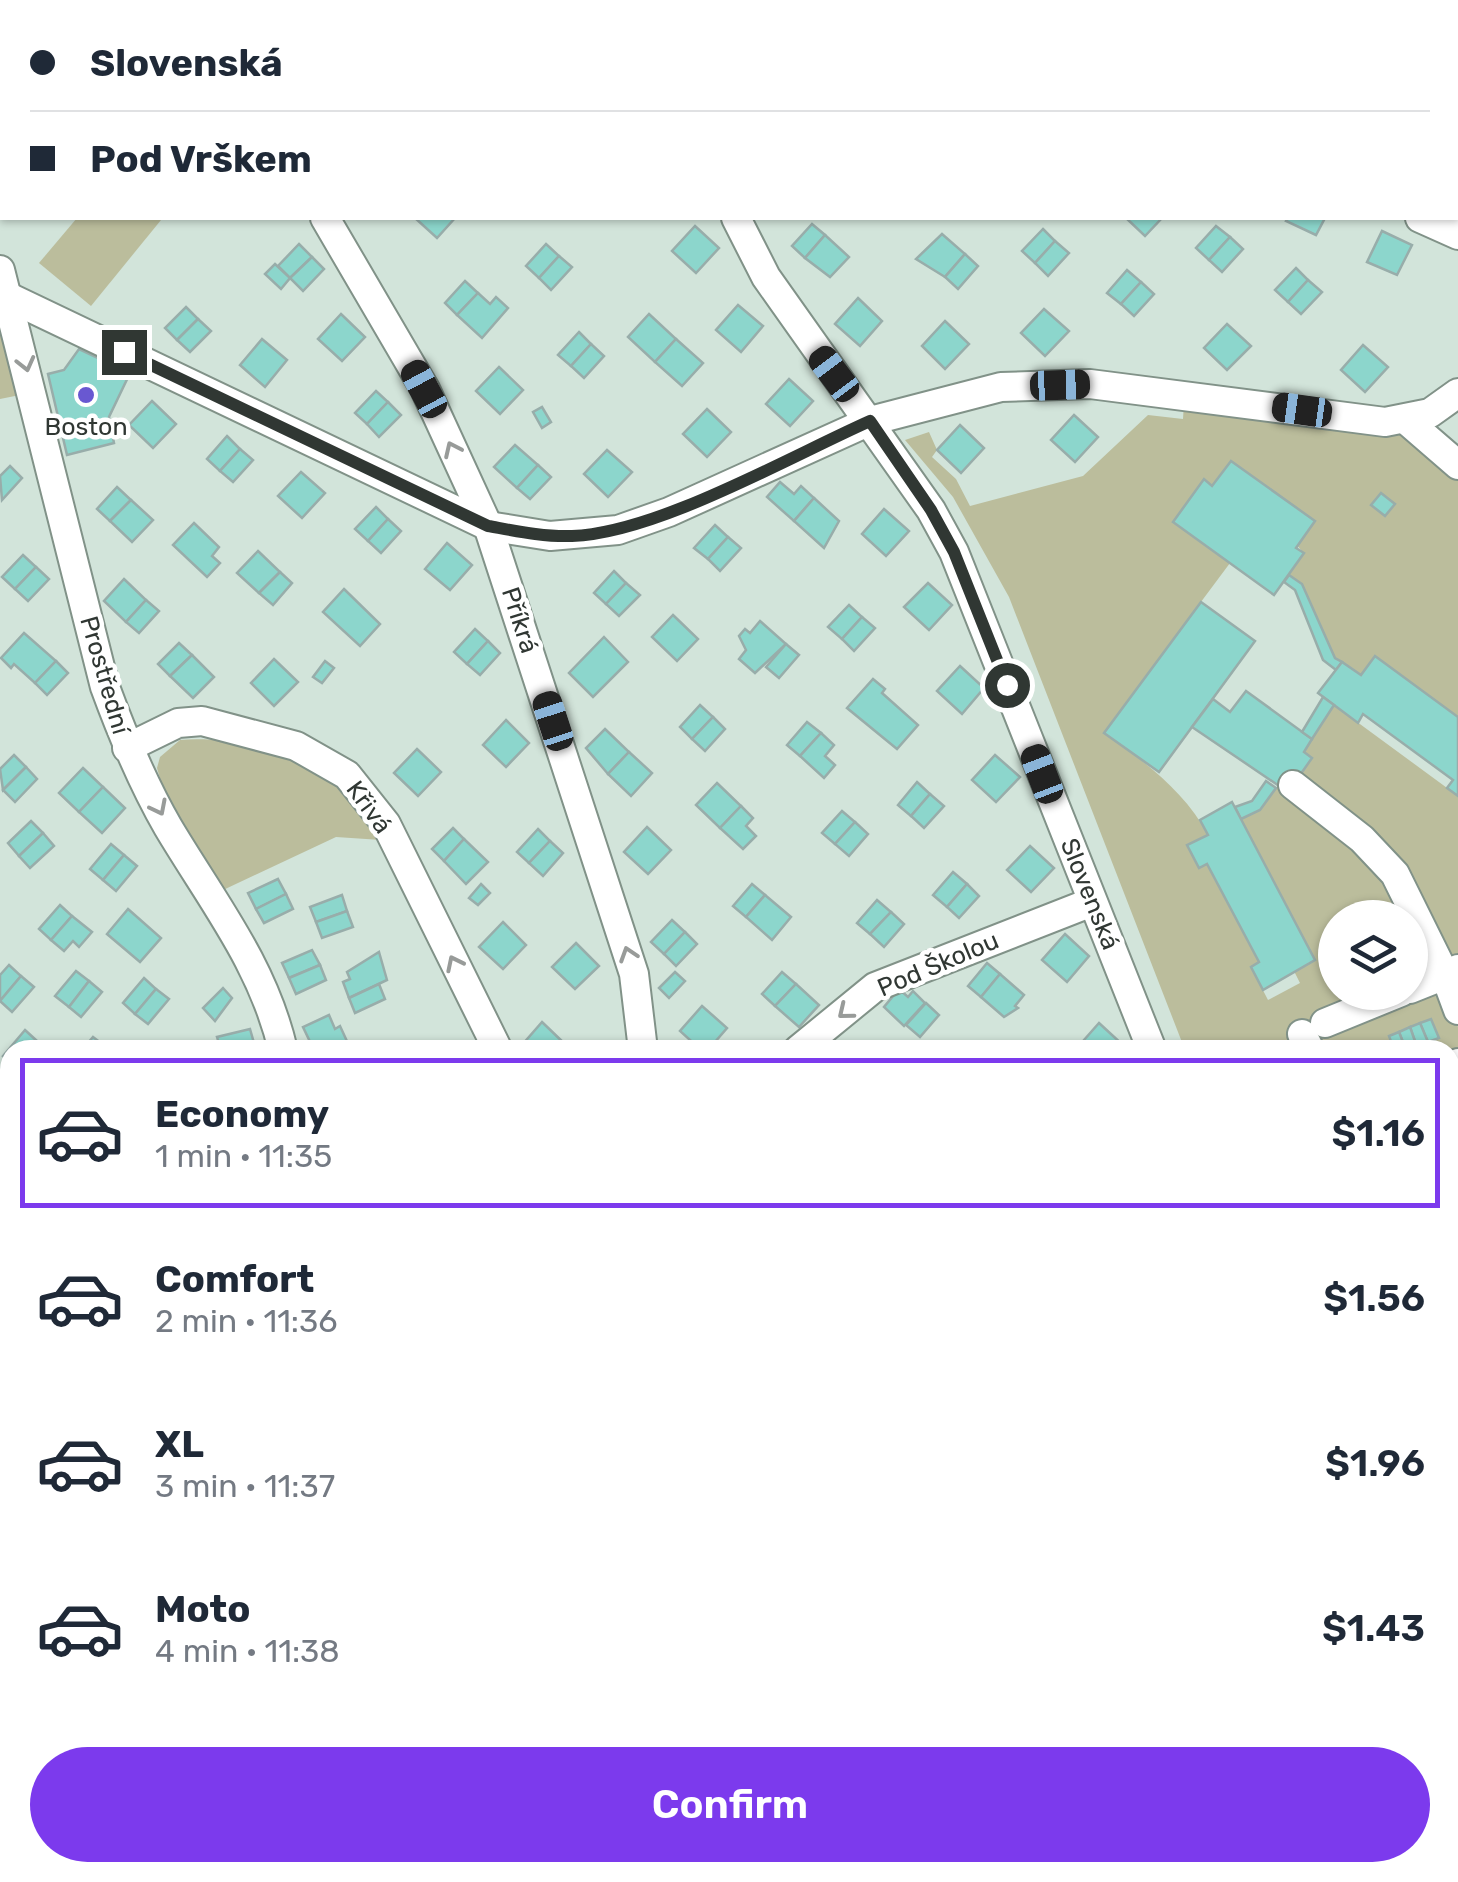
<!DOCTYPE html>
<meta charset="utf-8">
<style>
body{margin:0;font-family:Rubik,sans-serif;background:#f6f6f7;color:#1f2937;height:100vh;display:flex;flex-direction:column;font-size:38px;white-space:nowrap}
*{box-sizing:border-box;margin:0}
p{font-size:32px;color:#747a83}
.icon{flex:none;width:55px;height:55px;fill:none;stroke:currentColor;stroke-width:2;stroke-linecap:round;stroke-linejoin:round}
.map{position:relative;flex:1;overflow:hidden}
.sheet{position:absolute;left:0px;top:1040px;width:1460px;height:842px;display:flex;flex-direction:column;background:#fff;border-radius:30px 30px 0 0;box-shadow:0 2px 8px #0004}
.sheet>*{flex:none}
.hud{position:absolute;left:0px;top:0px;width:1460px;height:220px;box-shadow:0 2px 8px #0004;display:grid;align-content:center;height:220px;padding:0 30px;background:#fff}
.tools{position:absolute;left:1318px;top:900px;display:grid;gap:20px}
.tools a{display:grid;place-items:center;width:110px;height:110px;border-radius:50%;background:#fff;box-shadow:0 2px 8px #0004;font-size:50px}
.end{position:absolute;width:45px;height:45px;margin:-22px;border:12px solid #303733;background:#fff;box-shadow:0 0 0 5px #fff}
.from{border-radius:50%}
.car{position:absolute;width:30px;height:60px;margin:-30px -15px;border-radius:12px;box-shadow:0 0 8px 2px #0007;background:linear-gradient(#222 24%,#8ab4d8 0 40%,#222 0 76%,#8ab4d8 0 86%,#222 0)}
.hud b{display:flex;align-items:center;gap:35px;height:95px;font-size:38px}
.hud b+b{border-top:2px solid #e0e1e3}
.hud i{width:25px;height:25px;background:#1f2937}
ul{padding:18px 0 0;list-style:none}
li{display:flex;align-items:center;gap:30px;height:150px;margin:0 20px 15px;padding:0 10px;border:5px solid transparent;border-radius:0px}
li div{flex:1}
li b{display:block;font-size:38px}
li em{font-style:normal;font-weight:600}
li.active{border-color:#7c3aed}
li>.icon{width:90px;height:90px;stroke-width:1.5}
.button{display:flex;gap:20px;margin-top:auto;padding:20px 30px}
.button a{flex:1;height:115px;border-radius:60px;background:#7c3aed;color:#fff;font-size:40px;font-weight:600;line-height:115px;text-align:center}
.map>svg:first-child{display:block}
.green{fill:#bbbd9c;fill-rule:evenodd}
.building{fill:#8cd6cc;stroke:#98adaa;stroke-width:2.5}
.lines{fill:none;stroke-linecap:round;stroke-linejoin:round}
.minor-casing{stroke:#819288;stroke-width:32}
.minor{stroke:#fff;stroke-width:28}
.oneway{stroke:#989b99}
.route{stroke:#303733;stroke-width:12}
.poi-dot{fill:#6958d1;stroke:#fff;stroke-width:4}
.labels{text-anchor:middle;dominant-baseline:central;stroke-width:9;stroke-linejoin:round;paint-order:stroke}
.poi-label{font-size:25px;fill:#303733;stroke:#fff}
.street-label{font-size:25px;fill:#303733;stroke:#fff}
</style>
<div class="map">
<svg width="1458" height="1882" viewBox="0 0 1458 1882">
<rect width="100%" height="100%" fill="#d2e4da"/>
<g class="green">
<path d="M77 218 161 220 91 306 39 263Z"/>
<path d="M0 321 25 394 0 399Z"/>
<path d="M1184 403 1406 431 1458 477V717L1376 657 1361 675 1335 658 1302 585 1289 575 1304 554 1231 461 1212 486 1203 480 1173 522 1230 563 1104 732C1144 762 1184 790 1208 835L1187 846 1199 868 1207 864 1259 962 1251 967 1268 1000 1300 983 1294 971 1315 960 1241 819 1260 810 1278 786 1288 792 1312 759 1304 752 1334 705 1458 796V955L1453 958 1443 989 1458 1027V1119L1450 1099V1050H1185L1009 597 953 497 905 440 929 432 937 450 932 457 956 479 970 506 1083 476 1148 415 1183 419ZM1335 918H1410V992H1335Z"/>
<path d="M180 740C231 736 307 751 343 789 358 804 369 823 381 840L336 837 221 891 165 796 157 768 160 757Z"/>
</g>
<g class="building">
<path d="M415 218H455L437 238Z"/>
<path d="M1126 218H1162L1145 236Z"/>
<path d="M1288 218H1325L1316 235 1286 221Z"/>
<path d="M812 224 825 235 805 258 792 246Z"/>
<path d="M695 226 719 248 696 273 672 251Z"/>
<path d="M1216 226 1230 237 1209 260 1196 248Z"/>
<path d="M1043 229 1055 241 1035 263 1022 251Z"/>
<path d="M1382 231 1412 245 1397 275 1367 262Z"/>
<path d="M942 234 965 254 945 277 916 259Z"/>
<path d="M825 235 849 257 830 277 805 258Z"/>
<path d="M1230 237 1243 249 1222 272 1209 260Z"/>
<path d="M1055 241 1069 253 1048 276 1035 263Z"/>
<path d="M299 244 312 257 290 278 278 266Z"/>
<path d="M546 244 559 256 539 278 526 266Z"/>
<path d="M965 254 978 266 958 289 945 277Z"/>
<path d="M559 256 572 267 551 290 539 278Z"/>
<path d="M312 257 324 269 303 291 290 278Z"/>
<path d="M275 264 290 278 281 289 265 274Z"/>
<path d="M1296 268 1308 280 1288 302 1275 290Z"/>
<path d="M1127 270 1141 282 1121 304 1107 293Z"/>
<path d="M1308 280 1322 292 1301 314 1288 302Z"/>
<path d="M465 281 478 293 457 315 445 303Z"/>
<path d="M1141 282 1154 294 1134 316 1121 304Z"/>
<path d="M478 293 490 304 496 297 508 308 482 338 457 315Z"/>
<path d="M858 298 882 321 860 346 835 324Z"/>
<path d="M738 305 763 326 741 352 716 330Z"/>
<path d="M186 307 198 319 177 340 165 328Z"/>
<path d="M1044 309 1069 331 1045 356 1021 333Z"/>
<path d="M341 314 365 337 342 361 318 339Z"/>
<path d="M649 314 676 339 655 362 628 337Z"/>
<path d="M198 319 211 331 190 352 177 340Z"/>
<path d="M945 321 969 344 945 369 922 346Z"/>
<path d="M1227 324 1251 346 1227 370 1204 348Z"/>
<path d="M579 332 591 344 571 366 558 355Z"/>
<path d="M262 339 287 360 265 387 240 365Z"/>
<path d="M676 339 703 363 682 386 655 362Z"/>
<path d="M591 344 604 356 584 378 571 366Z"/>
<path d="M1363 345 1388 367 1365 392 1341 370Z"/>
<path d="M79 349 130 373 109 417 114 443 67 455 48 374 64 370Z"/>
<path d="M499 367 523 390 500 414 476 391Z"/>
<path d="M789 379 813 401 790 426 766 404Z"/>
<path d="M376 391 388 402 367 424 355 413Z"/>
<path d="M152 401 176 424 153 448 129 425Z"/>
<path d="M388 402 401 415 379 437 367 424Z"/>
<path d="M542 407 551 422 542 428 533 412Z"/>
<path d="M707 409 731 432 707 457 683 434Z"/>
<path d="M1074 415 1098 437 1075 462 1051 440Z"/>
<path d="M960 425 984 448 961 473 937 450Z"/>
<path d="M227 436 240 449 220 471 207 459Z"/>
<path d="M515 445 538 465 517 488 494 467Z"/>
<path d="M240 449 253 460 233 482 220 471Z"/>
<path d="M607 450 632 472 608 497 584 474Z"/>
<path d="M1231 461 1315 521 1296 548 1304 553 1274 595 1173 522 1204 479 1212 486Z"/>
<path d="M538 465 551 477 530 499 517 488Z"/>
<path d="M10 466 22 478 2 500 0 476Z"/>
<path d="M301 472 325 493 302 518 278 496Z"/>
<path d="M780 482 794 494 801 486 814 498 794 521 767 497Z"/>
<path d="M117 487 131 500 110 521 97 509Z"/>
<path d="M1381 493 1395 504 1385 516 1371 505Z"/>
<path d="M814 498 839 521 824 548 794 521Z"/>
<path d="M131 500 153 520 132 542 110 521Z"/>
<path d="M376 507 388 519 368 541 355 529Z"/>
<path d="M884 509 909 531 886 556 862 534Z"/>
<path d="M388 519 401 531 381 553 368 541Z"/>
<path d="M194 523 219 547 212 556 220 563 207 577 173 545Z"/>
<path d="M715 525 728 537 708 559 694 548Z"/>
<path d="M728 537 741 548 720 571 708 559Z"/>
<path d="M447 543 472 565 450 590 425 569Z"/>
<path d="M258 551 280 572 259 593 237 573Z"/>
<path d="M23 555 36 567 15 589 2 577Z"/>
<path d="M36 567 49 579 28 601 15 589Z"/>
<path d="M614 571 626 583 606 604 594 593Z"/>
<path d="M280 572 292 583 273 605 259 593Z"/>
<path d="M1289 575 1302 584 1335 658 1342 662 1336 670 1323 660 1295 590 1284 582Z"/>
<path d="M124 579 146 600 126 622 104 601Z"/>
<path d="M626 583 640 595 619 616 606 604Z"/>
<path d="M928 583 952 605 929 630 904 607Z"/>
<path d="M344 589 380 624 360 646 323 612Z"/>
<path d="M146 600 159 611 139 633 126 622Z"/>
<path d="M1201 602 1255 641 1159 772 1104 733Z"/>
<path d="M849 605 862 617 842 639 828 627Z"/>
<path d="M673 615 698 639 677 661 652 637Z"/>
<path d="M862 617 875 628 854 651 842 639Z"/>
<path d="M760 621 786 644 755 673 739 659 746 650 739 636 745 629 750 633Z"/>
<path d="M475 629 488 641 467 664 454 652Z"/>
<path d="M24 633 56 661 35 683 14 664 11 668 1 658Z"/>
<path d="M604 637 628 662 593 697 569 673Z"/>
<path d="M488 641 500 653 480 675 467 664Z"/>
<path d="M179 643 192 655 170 676 158 664Z"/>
<path d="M786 644 799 655 779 678 766 667Z"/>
<path d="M192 655 214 677 193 698 170 676Z"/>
<path d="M1375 656 1458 717V796L1447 788 1453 780 1363 714 1358 723 1318 693 1342 662 1361 675Z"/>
<path d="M274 659 298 682 274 706 251 683Z"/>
<path d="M56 661 68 673 47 695 35 683Z"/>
<path d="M325 661 334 668 322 683 313 677Z"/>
<path d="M960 666 984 688 962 714 937 691Z"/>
<path d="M873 679 885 689 882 693 918 725 897 749 847 708Z"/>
<path d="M1246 691 1312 739 1304 752 1312 758 1288 792 1192 727 1213 699 1230 712Z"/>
<path d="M1323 697 1334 705 1312 739 1302 732Z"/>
<path d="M700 705 713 717 692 739 680 727Z"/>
<path d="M713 717 725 729 705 751 692 739Z"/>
<path d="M506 720 529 743 506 767 483 745Z"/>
<path d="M807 722 821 733 800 756 787 745Z"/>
<path d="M605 729 629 752 608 774 586 748Z"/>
<path d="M821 733 834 745 825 756 835 765 824 778 800 756Z"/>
<path d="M417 749 441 772 418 796 394 773Z"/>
<path d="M629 752 652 773 631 796 608 774Z"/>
<path d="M14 755 26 767 3 790 0 769Z"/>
<path d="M995 755 1020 777 996 802 972 780Z"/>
<path d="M26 767 37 779 15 802 3 790Z"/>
<path d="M83 768 103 787 79 812 59 793Z"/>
<path d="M1266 781 1276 788 1260 810 1241 819 1235 807 1252 801Z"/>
<path d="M917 782 930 794 911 816 898 805Z"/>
<path d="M717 783 741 806 720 828 696 805Z"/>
<path d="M103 787 125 808 102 833 79 812Z"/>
<path d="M930 794 944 806 924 828 911 816Z"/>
<path d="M1232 802 1315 960 1263 990 1251 967 1259 962 1207 864 1199 868 1187 845 1208 835 1200 820Z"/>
<path d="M741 806 753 818 746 826 756 836 743 849 720 828Z"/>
<path d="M842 811 855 822 835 844 822 833Z"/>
<path d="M31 821 43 833 19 856 8 843Z"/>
<path d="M855 822 868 834 849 856 835 844Z"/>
<path d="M647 827 671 850 648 874 624 852Z"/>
<path d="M453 828 464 839 444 861 432 849Z"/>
<path d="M538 829 550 841 529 863 517 852Z"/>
<path d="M43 833 54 846 30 868 19 856Z"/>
<path d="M464 839 488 862 466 884 444 861Z"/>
<path d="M550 841 563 853 543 876 529 863Z"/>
<path d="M111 844 124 855 103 880 90 869Z"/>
<path d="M1030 846 1054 868 1031 892 1007 870Z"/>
<path d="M124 855 137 866 116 891 103 880Z"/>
<path d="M953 872 967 884 947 907 933 895Z"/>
<path d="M278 879 286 894 256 909 248 893Z"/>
<path d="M481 884 490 893 478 905 469 898Z"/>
<path d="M752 884 765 895 746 917 733 906Z"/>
<path d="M967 884 979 896 959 918 947 907Z"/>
<path d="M286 894 293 909 264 923 256 909Z"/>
<path d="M342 895 347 911 316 922 310 907Z"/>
<path d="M765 895 791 917 772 940 746 917Z"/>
<path d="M877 900 891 912 870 934 857 923Z"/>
<path d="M60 905 72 916 51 940 39 929Z"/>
<path d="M128 909 161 938 140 962 107 934Z"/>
<path d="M347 911 353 927 322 938 316 922Z"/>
<path d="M891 912 904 924 884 947 870 934Z"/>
<path d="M72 916 92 932 79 947 73 941 64 951 51 940Z"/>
<path d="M672 920 685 932 664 954 651 942Z"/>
<path d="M503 922 526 945 503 969 479 947Z"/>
<path d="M685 932 697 944 676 966 664 954Z"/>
<path d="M1065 934 1089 956 1067 982 1042 960Z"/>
<path d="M576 943 599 966 575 989 552 967Z"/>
<path d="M312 950 320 965 289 978 282 963Z"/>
<path d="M379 952 387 980 349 998 343 982 350 979 347 972Z"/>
<path d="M987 963 1000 974 981 997 968 986Z"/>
<path d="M9 965 21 976 0 1001V975Z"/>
<path d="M320 965 326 980 296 994 289 978Z"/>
<path d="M76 971 89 981 69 1007 55 996Z"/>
<path d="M675 972 685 981 669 998 659 988Z"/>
<path d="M782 972 796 984 775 1006 762 994Z"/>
<path d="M1000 974 1024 995 1015 1006 1018 1008 1004 1017 981 997Z"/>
<path d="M21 976 34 987 12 1012 0 1001Z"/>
<path d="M144 978 156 989 135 1014 123 1003Z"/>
<path d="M89 981 102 992 81 1017 69 1007Z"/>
<path d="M379 984 385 999 355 1013 349 998Z"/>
<path d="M796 984 819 1005 799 1027 775 1006Z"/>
<path d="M223 988 232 998 215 1021 203 1008Z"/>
<path d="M156 989 169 999 148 1024 135 1014Z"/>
<path d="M899 989 908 997 913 991 925 1003 904 1026 884 1007Z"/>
<path d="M926 1003 939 1015 920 1037 906 1025Z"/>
<path d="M702 1006 727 1028 708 1050H701L680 1031Z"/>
<path d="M329 1015 335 1029 340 1026 351 1050H314L303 1027Z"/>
<path d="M1431 1019 1439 1038 1428 1042 1420 1023Z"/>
<path d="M542 1022 567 1046 562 1050H527L522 1045Z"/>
<path d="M1099 1023 1124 1046 1078 1050 1076 1049Z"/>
<path d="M1420 1023 1428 1042 1417 1047 1410 1027Z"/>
<path d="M1410 1027 1417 1047 1406 1050 1399 1032Z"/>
<path d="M250 1029 256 1050H221L217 1037Z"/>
<path d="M25 1030 37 1041 30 1050H10V1062L3 1056Z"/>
<path d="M1399 1032 1406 1050H1394L1389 1036Z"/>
<path d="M93 1037 106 1047 82 1050Z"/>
<path d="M7 1307 10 1331 1 1342 0 1316Z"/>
<path d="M4 1375 10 1381V1395L0 1407Z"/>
<path d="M1458 1450V1505L1450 1508V1453Z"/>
<path d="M0 1557 10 1573 4 1585 0 1582Z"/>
<path d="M1457 1562 1458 1615 1450 1619V1564Z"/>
<path d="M10 1858V1872L41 1875 35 1882H3L0 1869Z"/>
<path d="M253 1872H295L297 1875 291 1882H259Z"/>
<path d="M1399 1872H1412L1422 1882H1390Z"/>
</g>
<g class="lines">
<defs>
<g id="minor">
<path d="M173 0 175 2"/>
<path d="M314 0V2"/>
<path d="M712 0V2"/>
<path d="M983 0 989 2"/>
<path d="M1246 0 1250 2"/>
<path d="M1458 173V174"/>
<path d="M325 218 425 389 488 526 634 974 643 1050"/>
<path d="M736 218 766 277 931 510 954 552 1152 1050"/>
<path d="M1420 218 1458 235"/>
<path d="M0 270 105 687C123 736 142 782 168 827 212 901 263 964 283 1050"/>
<path d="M0 293 488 526 550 536 618 530 669 512 870 421 1001 387 1090 384 1385 422 1430 413 1458 393"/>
<path d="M1406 420 1458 465"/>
<path d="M127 748 178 723 202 721 296 746 347 775 386 824 498 1050"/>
<path d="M1293 785 1362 839 1395 874 1445 975 1410 989"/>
<path d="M1458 969 1445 975 1458 1010"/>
<path d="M1325 1023 1401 992"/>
<path d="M1302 1034 1310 1050"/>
<path d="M798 1050 875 987 1092 902"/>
<path d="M1450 1066 1458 1063"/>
<path d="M0 1160 10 1161"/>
<path d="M0 1491 10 1499"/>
<path d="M1450 1799 1458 1819"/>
<path d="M454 1872 465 1882"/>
<path d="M549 1872 551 1882"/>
<path d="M897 1872 1076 1882"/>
<path d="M389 1882 397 1872"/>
</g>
</defs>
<use href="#minor" class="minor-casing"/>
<use href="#minor" class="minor"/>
</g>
<defs><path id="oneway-chevron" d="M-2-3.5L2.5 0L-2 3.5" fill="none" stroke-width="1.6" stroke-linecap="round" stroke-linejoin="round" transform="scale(2.5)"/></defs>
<g class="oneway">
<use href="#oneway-chevron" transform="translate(26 364) rotate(76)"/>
<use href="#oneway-chevron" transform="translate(452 449) rotate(-115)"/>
<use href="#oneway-chevron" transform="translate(159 808) rotate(63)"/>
<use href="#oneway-chevron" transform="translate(628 954) rotate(-108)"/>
<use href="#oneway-chevron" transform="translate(454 963) rotate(-116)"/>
<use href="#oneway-chevron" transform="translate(845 1012) rotate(141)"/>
</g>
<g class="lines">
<path class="route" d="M124 352 488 526C516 531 544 537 572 536 657 533 789 457 870 421L931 510 954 552 1007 685"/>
</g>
<circle class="poi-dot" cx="86" cy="395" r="10"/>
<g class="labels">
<g class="poi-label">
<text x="86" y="426">Boston</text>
</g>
<g class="street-label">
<text transform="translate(520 620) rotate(72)">Příkrá</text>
<text transform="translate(105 675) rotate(74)">Prostřední</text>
<text transform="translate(369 807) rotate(54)">Křivá</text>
<text transform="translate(1090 894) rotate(68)">Slovenská</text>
<text transform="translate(938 964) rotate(-23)">Pod Školou</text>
</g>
</g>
</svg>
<div class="tools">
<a><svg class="icon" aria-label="layers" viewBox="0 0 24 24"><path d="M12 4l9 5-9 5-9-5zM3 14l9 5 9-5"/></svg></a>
</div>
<i class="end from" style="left:1007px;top:685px"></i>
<i class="end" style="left:124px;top:352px"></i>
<i class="car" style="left:834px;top:374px;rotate:323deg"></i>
<i class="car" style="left:1060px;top:385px;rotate:88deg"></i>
<i class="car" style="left:424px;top:389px;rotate:332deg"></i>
<i class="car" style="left:1302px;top:410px;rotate:278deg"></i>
<i class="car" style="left:553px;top:721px;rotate:342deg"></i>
<i class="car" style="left:1042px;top:774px;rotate:339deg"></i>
<div class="hud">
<b><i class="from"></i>Slovenská</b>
<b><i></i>Pod Vrškem</b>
</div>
<section class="sheet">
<ul>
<li class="active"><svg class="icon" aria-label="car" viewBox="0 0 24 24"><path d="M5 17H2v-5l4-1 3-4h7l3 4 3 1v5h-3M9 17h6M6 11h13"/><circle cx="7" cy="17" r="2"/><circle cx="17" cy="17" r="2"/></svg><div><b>Economy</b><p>1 min · 11:35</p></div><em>$1.16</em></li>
<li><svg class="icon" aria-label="car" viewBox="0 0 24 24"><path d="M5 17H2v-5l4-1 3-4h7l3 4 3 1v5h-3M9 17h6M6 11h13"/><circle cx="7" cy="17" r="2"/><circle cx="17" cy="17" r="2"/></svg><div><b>Comfort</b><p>2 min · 11:36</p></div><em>$1.56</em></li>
<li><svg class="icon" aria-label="car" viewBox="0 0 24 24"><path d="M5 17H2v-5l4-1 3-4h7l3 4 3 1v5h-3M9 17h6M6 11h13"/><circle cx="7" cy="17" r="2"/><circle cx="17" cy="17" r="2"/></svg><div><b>XL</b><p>3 min · 11:37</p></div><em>$1.96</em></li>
<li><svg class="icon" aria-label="car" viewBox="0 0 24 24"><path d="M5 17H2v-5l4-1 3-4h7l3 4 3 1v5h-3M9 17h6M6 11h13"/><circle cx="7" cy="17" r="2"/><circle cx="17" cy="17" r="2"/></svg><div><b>Moto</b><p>4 min · 11:38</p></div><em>$1.43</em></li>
</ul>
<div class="button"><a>Confirm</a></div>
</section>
</div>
